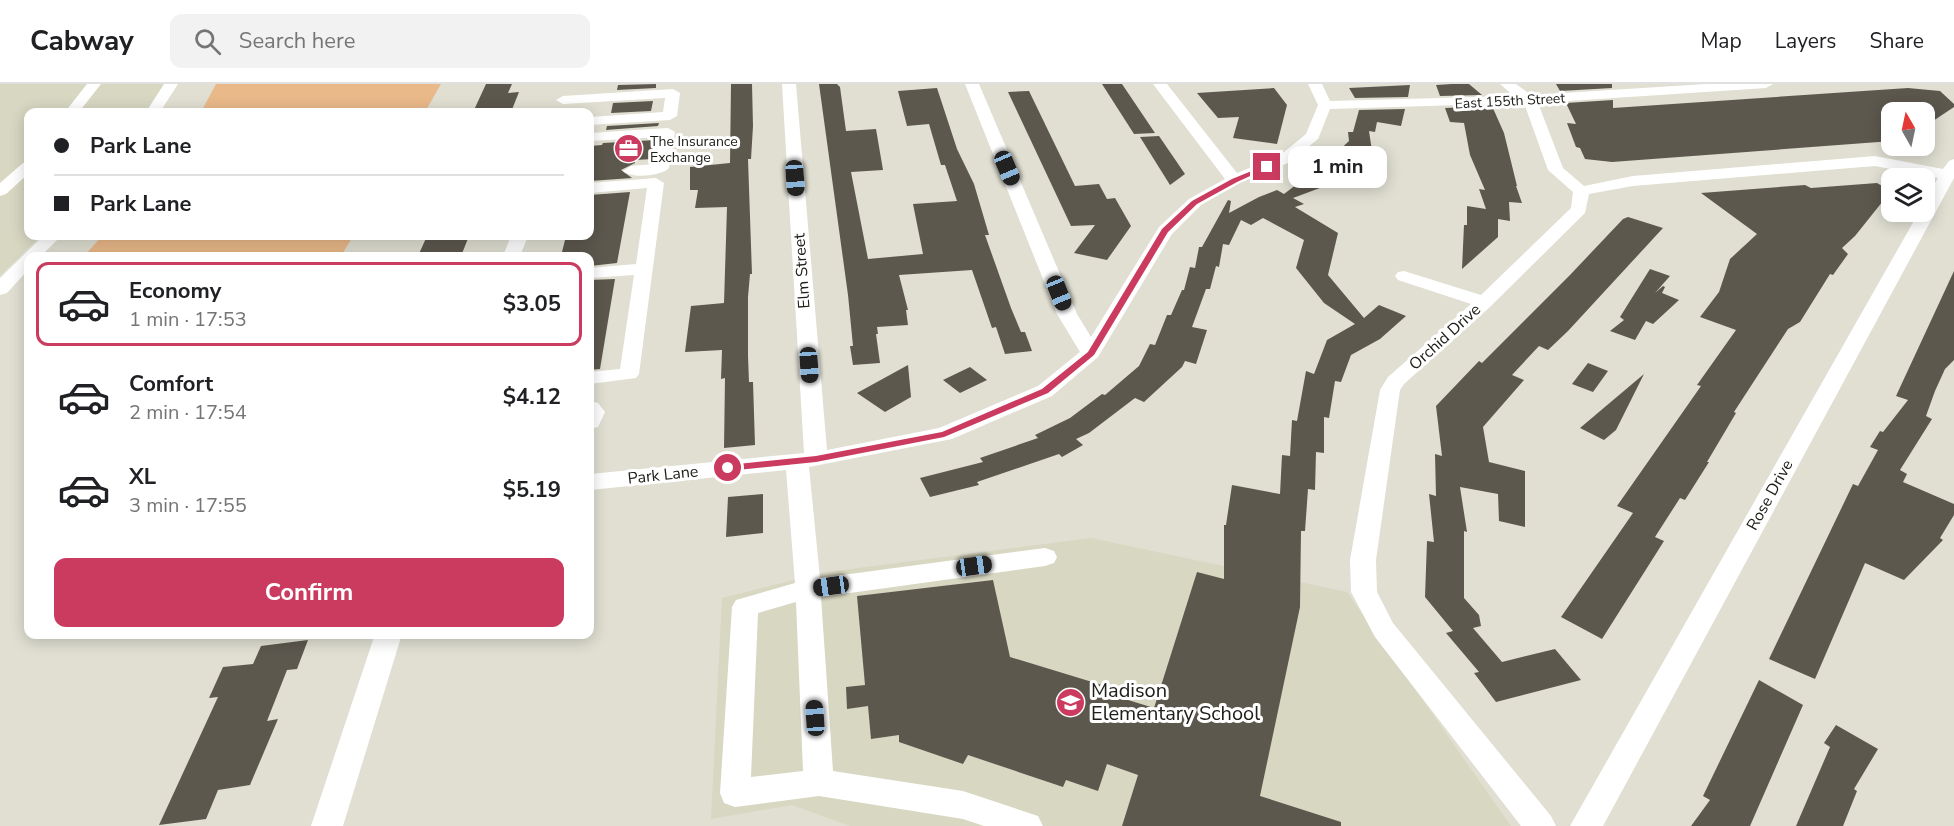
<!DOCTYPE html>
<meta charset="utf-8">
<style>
body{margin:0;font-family:"Nunito Sans",sans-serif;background:#f2f2f2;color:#202124;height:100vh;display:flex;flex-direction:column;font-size:22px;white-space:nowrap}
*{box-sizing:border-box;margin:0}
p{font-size:20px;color:#757577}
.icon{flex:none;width:33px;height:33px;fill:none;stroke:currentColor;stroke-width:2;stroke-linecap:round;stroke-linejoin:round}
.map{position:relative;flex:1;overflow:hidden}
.side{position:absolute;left:24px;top:168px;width:570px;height:387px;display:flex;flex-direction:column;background:#fff;border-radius:12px;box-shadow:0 3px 15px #0003}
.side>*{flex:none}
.banner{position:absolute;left:24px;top:24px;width:570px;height:132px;border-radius:12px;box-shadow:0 3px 15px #0003;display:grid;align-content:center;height:132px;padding:0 30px;background:#fff}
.needle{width:39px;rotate:351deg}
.tools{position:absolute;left:1881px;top:18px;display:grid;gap:12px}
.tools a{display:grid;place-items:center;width:54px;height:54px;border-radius:12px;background:#fff;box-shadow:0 3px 15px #0003;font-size:30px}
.end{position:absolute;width:27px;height:27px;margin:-14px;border:8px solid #ca3b5f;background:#fff;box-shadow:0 0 0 3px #fff}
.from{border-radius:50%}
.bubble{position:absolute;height:42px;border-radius:12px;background:#fff;box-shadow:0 3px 15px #0003;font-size:20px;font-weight:700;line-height:42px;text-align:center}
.car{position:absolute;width:18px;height:36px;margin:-18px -9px;border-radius:8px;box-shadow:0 0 4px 2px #0007;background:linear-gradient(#222 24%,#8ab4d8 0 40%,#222 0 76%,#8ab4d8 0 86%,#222 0)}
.banner b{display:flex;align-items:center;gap:21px;height:57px;font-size:22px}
.banner b+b{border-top:2px solid #e0e0e0}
.banner i{width:15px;height:15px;background:#202124}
ul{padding:10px 0 0;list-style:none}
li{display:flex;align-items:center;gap:18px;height:84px;margin:0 12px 9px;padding:0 18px;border:3px solid transparent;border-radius:12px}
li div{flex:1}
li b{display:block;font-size:22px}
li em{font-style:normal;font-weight:700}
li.on{border-color:#ca3b5f}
li>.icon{width:54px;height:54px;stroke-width:1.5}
.action{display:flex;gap:12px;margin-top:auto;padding:12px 30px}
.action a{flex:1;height:69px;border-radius:12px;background:#ca3b5f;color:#fff;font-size:24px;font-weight:700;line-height:69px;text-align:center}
header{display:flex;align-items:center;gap:36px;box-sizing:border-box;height:84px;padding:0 30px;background:#fff;border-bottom:2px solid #e0e0e0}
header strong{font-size:28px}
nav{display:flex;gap:33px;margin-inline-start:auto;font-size:21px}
.search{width:420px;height:54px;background:#f2f2f2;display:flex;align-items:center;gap:15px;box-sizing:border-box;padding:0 21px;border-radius:12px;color:#757577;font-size:22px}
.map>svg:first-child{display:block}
.built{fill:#d8d7c2}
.green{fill:#eab989}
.building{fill:#5d584e}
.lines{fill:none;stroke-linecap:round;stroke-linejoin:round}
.minor{fill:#fff;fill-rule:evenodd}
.route{fill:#ca3b5f}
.labels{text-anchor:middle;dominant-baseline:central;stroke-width:6;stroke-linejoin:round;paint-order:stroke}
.far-street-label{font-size:14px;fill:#20201b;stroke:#fff}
.far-poi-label{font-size:14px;fill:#20201b;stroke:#fff;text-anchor:start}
.street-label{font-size:16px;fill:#20201b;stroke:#fff}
.near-poi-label{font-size:20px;fill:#20201b;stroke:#fff;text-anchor:start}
</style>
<header>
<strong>Cabway</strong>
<div class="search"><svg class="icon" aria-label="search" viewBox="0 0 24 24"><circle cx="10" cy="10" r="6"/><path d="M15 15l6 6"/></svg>Search here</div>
<nav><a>Map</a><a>Layers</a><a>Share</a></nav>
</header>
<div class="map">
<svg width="1954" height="742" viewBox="0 0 1954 742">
<rect width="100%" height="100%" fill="#e0dfd2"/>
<g class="built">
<path d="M0 0H166L148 28H28V152H40L0 192Z"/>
<path d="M1091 454 1347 508 1511 742H850L792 721 711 735 722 514 827 488Z"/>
</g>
<g class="green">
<path d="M216 0H441L425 28H201Z"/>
<path d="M102 152H353L343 169 276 172H84Z"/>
</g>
<g class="building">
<path d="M486 0H512L508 9 519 8 511 28 474 26Z"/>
<path d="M656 0V4L617 6 618 1Z"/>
<path d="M731 0H752L753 42 751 75H748L752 190H750L748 213V272L749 298H753L755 361 724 364 725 294 721 295 722 266 685 268 691 222 724 219 727 123 695 124 698 106H690V83L730 79Z"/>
<path d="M819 0H837L840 3 846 47 876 45 883 86 851 88 868 175 923 170 913 120 957 117 945 81H941L929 40 907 42 898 7 937 4 957 65 974 100 989 151H985L1011 224 1021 248H1025L1032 267 1005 270 996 243 992 244 972 186 899 191 908 226H906L908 241 877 243 878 250H876L880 279 853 281 850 262H853L848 211Z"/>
<path d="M1102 0H1122L1155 49 1134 50Z"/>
<path d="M1452 0H1469L1482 11 1440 12 1436 1Z"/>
<path d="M1556 0H1612V4L1560 7Z"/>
<path d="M1410 1 1408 13 1355 14 1349 4Z"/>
<path d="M1274 4 1287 21 1277 60 1233 54 1239 33 1218 34 1197 9Z"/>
<path d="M1908 4 1940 7 1954 20V23L1924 43V28H1892V57L1612 78 1585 75 1580 64 1576 63 1567 39 1576 40 1566 19 1613 16V24Z"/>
<path d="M1029 7 1075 102 1099 100 1107 115 1115 114 1131 142 1107 176 1074 169 1095 141 1071 142 1008 8Z"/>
<path d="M653 17 651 27 611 29 613 19Z"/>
<path d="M1492 22 1504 49 1517 102H1516L1522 119 1509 118 1510 137 1498 135V153L1462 185 1464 141H1467V122L1486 125 1479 105 1485 106 1470 71 1464 39 1450 38 1445 24Z"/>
<path d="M1405 25 1401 42 1377 38 1375 48 1369 47 1372 67 1370 76 1341 99 1336 98 1293 114 1304 120 1295 123 1338 149 1328 191 1364 234 1379 221 1406 232 1380 255 1351 271 1341 298 1335 297 1329 334 1324 333V369L1316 368 1315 406 1308 405 1305 447H1301L1300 523 1260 712 1341 738V742H1122L1138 691 1107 680 1098 707 1066 696 1063 703 968 671 963 680 899 658V651L871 655 868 622 847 625 846 603 865 601 857 512 993 496 1010 573 1102 601 1099 607 1154 624 1197 488 1224 495V441H1226L1232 401 1280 410 1282 371 1290 372 1292 336 1297 337 1306 287 1314 290 1327 256 1355 240 1324 219 1296 184 1304 156 1263 134 1251 141 1241 136 1229 161 1223 160 1219 183 1216 182 1210 205H1206L1192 243 1207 246 1196 280 1185 277 1182 283 1144 318 1135 314 1089 349 1076 355 1083 361 1062 373 1059 370 977 398 979 401 930 413 920 394 983 378 980 374 1038 354 1035 351 1070 334 1102 310 1105 311 1139 282 1150 260 1155 261 1167 231H1171L1182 206H1184L1190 183 1195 184 1199 163H1202L1228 116 1231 117 1229 129 1259 113 1277 106 1284 110 1330 75 1349 57 1348 48H1353L1359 26Z"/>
<path d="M659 39 658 42 606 46 607 42Z"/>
<path d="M1159 52 1185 90 1170 101 1140 53Z"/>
<path d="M656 56 653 75 635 76V79L621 86 632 94 590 97V62L602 61 603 59Z"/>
<path d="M1877 99 1891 107 1855 152 1842 164 1848 170 1833 191 1830 190 1800 238 1788 245 1734 328 1736 329 1707 378H1709L1685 416 1680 414 1655 453 1664 457 1602 555 1561 533 1633 429 1617 422 1701 302 1697 301 1736 246 1700 233 1719 208 1730 175 1757 150 1701 109 1805 101 1811 104Z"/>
<path d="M630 108 617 179 590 182V172H561L566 152H590V111Z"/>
<path d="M1628 133 1663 144 1568 247 1548 266 1539 262 1512 291 1524 296 1483 343 1489 378 1525 387V443L1499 437 1498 410 1460 403 1467 448 1464 447V514L1479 531 1481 542 1473 544 1502 578 1555 565 1581 596 1496 618 1474 589 1479 588 1446 549 1453 547 1425 513 1427 457 1434 458 1429 410 1436 412 1435 370 1442 372 1436 322 1479 277 1482 279 1570 191 1623 135Z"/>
<path d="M427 152H469L461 172H418Z"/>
<path d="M1650 185 1670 192 1655 209 1663 202 1665 203 1662 209 1679 216 1653 240 1646 237 1635 256 1610 247 1624 236 1620 233Z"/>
<path d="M1954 187V276L1945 285 1935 307 1926 332 1932 335 1900 386 1907 390 1903 398 1954 420V431L1940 454 1943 456 1904 496 1865 479 1815 595 1769 575 1853 400 1858 402 1878 366 1870 363 1880 347 1883 348 1908 316 1896 312Z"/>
<path d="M615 195 600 285 590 286V196Z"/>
<path d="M1588 279 1608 287 1593 308 1572 300Z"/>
<path d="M908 281 911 313 885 328 857 309Z"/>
<path d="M970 283 987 296 960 309 943 296Z"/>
<path d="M1644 290 1616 346 1604 356 1580 344Z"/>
<path d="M763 410V449L726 453 728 413Z"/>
<path d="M308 556 297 585 287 586 267 637 278 635 250 701 218 706 206 735 159 741 218 613 209 614 223 583 253 580 261 562Z"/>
<path d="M1759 596 1803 621 1750 742H1691L1710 716 1703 712Z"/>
<path d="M1836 641 1878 665 1854 705 1857 707 1843 742H1796L1830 663 1824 659Z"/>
</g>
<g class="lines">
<g class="minor">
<path d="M87 0H101L79 28H65Z"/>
<path d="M164 0H178L160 28H146Z"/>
<path d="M782 0H796L827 366 939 344 1038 302 1080 268 1057 230 965 0H979L1077 230 1091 253 1159 143 1189 115 1225 95 1153 0H1167L1237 89 1278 73 1306 50 1318 21 1308 0H1322L1330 17 1514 12 1500 0H1516L1531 11 1706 0H1773L1766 4 1538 19 1563 84 1584 102 1633 92 1875 72 1943 85 1949 77 1954 75V94L1603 742H1570L1919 128H1924V118L1938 94 1875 82 1633 102 1589 110 1585 129 1491 222 1404 300 1400 306 1376 476 1377 508 1393 539 1551 732 1556 742H1521L1375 553 1351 508 1350 476 1380 306 1388 293 1471 220 1398 196 1395 192 1398 188 1404 187 1481 211 1571 124 1573 108 1548 86 1524 19 1330 25 1318 55 1288 79 1240 99 1201 121 1172 150 1098 273 1052 312 952 355 809 383 820 494 1045 464 1054 467 1057 473 1054 479 1045 482 821 513 833 687 963 707 1038 732 1043 742H984L963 735 819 712 735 723 724 719 720 709 732 523 736 516 795 499 786 386 590 406V390L804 369ZM796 518 803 687 751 693 758 529Z"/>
<path d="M673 5 680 9 677 32 670 36 590 41V33L663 28 665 14 563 20 556 16 563 12Z"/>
<path d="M668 44 675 48 669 84C662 92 631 95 623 87L631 82 654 80 660 53 590 57V49Z"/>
<path d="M28 77V90L6 110 0 112V99L23 79Z"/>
<path d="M656 94 664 99 639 290 636 294 590 300V288L620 285 634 191 590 194V184L636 180 647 104 590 109V99Z"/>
<path d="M43 152H61L41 172H28V186L7 209 0 211V194Z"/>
<path d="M511 152H528L520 172H503Z"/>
<path d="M590 317 598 319 605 328 598 343 590 345Z"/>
<path d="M375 550H402L343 742H311Z"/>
</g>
</g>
<path class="route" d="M1264 82 1270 83 1237 98 1197 120 1168 148 1094 271 1048 309 944 353 816 378 728 387 723 384 728 381 816 372 942 348 1042 305 1088 268 1162 145 1192 117 1232 95Z"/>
<defs>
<symbol id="office-disc" viewBox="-11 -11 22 22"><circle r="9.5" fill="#ca3b5f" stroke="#fff"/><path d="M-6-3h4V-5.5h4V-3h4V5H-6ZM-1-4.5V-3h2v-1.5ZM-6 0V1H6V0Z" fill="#fff"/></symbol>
<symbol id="school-disc" viewBox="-11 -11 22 22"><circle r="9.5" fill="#ca3b5f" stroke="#fff"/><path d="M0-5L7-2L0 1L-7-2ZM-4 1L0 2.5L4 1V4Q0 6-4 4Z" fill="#fff"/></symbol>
</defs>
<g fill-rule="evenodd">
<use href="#office-disc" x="612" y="48" width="33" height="33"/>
<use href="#school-disc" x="1054" y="602" width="33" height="33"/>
</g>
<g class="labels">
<g class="far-street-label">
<text transform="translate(1510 17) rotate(-3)">East 155th Street</text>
</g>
<g class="far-poi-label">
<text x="650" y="57">The Insurance<tspan x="650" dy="16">Exchange</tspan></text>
</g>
<g class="street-label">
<text transform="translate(802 187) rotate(-94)">Elm Street</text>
<text transform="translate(1445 253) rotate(-42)">Orchid Drive</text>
<text transform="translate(663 391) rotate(-6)">Park Lane</text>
<text transform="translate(1770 411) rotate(-61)">Rose Drive</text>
</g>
<g class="near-poi-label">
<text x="1091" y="606">Madison<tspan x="1091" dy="23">Elementary School</tspan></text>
</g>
</g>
</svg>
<div class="tools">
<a><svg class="needle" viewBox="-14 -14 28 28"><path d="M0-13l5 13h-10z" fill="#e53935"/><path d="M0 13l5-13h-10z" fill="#757577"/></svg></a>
<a><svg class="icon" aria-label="layers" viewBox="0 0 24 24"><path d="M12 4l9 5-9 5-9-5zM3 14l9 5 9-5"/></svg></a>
</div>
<i class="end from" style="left:728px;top:384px"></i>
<i class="end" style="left:1267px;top:83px"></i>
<div class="bubble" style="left:1288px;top:62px;width:99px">1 min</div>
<i class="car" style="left:1007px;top:84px;rotate:157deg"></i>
<i class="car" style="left:795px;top:94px;rotate:176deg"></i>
<i class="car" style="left:1059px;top:209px;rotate:158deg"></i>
<i class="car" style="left:809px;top:281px;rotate:176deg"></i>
<i class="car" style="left:974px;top:482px;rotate:82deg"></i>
<i class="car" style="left:831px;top:502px;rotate:262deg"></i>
<i class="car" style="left:815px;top:634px;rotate:356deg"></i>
<div class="banner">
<b><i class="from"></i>Park Lane</b>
<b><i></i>Park Lane</b>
</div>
<section class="side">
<ul>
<li class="on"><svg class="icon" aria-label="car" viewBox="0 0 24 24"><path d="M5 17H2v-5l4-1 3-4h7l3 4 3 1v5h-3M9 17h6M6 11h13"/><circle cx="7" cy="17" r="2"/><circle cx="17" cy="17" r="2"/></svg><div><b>Economy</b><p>1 min · 17:53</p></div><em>$3.05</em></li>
<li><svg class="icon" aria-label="car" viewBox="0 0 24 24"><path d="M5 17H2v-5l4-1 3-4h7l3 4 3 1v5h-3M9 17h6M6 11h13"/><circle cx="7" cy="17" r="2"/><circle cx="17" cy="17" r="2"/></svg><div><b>Comfort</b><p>2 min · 17:54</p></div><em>$4.12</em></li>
<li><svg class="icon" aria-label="car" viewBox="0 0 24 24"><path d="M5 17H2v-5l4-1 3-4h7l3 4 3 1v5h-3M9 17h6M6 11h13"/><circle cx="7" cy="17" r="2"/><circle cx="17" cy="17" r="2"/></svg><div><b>XL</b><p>3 min · 17:55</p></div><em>$5.19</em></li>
</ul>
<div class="action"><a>Confirm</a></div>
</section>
</div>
